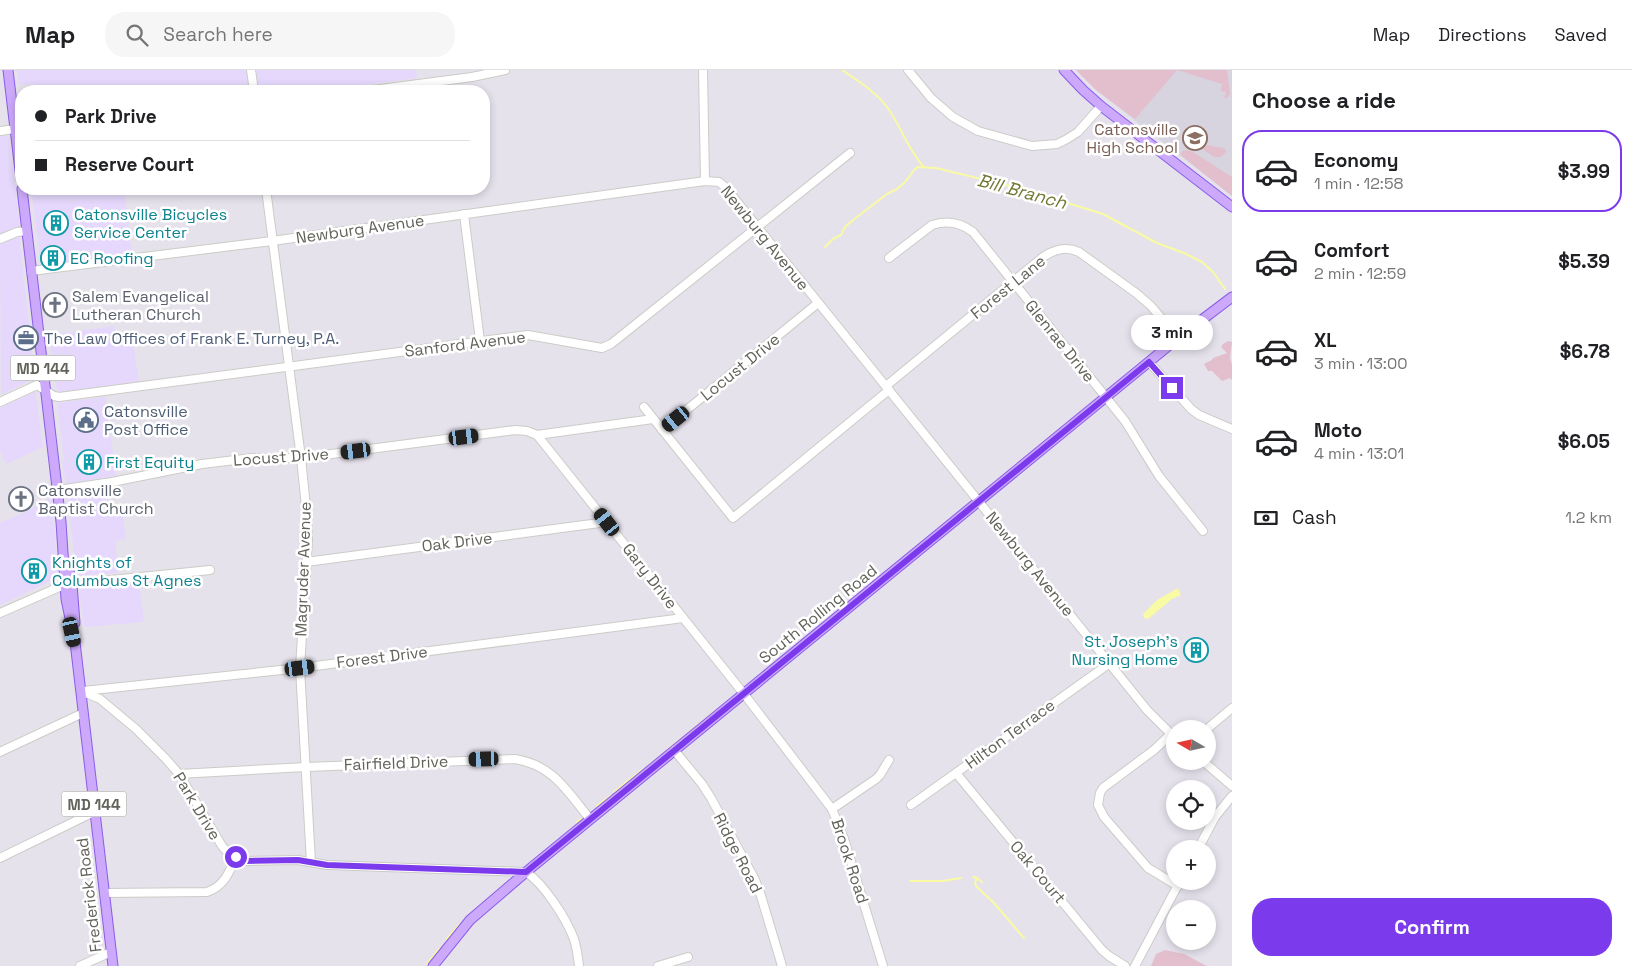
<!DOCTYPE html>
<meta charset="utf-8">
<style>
body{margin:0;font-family:"Space Grotesk",sans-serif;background:#f6f6f6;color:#202124;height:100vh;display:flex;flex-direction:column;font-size:19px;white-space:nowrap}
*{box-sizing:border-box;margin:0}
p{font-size:16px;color:#757577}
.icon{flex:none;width:28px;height:28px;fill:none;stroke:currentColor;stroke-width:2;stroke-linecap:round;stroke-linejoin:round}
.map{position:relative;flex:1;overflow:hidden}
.sheet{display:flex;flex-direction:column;background:#fff;width:400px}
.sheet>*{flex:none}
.banner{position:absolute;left:15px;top:15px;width:475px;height:110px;border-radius:20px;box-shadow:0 2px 8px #0003;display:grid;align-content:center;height:110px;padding:0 20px;background:#fff}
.needle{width:32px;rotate:279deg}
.buttons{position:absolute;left:1166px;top:650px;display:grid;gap:10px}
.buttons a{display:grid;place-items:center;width:50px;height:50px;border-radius:50%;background:#fff;box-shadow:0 2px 8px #0003;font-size:25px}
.end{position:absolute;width:22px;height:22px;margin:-11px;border:6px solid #7c3aed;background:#fff;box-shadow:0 0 0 2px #fff}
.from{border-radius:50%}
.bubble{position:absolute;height:35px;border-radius:18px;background:#fff;box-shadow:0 2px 8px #0003;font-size:16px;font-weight:700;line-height:35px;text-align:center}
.car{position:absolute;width:15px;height:30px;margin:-15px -8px;border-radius:6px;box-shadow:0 0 4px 1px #0007;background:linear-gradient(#222 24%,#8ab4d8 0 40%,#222 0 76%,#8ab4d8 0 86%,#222 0)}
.banner b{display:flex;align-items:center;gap:18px;height:48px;font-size:19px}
.banner b+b{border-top:1px solid #e0e0e0}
.banner i{width:12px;height:12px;background:#202124}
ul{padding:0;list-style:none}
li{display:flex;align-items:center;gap:15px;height:82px;margin:0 10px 8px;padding:0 10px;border:2px solid transparent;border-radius:20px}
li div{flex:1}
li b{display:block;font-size:19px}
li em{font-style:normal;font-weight:700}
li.selected{border-color:#7c3aed}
li>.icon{width:45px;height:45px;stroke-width:1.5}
h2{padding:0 20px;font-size:22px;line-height:60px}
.pay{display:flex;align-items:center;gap:12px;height:55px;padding:0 20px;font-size:19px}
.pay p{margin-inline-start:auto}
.primary-button{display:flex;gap:10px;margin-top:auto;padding:10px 20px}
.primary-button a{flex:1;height:58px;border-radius:20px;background:#7c3aed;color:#fff;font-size:20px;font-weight:700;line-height:58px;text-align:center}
header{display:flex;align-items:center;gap:30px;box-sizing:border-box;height:70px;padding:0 25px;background:#fff;border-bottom:1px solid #e0e0e0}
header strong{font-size:24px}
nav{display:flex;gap:28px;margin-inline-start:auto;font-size:18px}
.search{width:350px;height:45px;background:#f6f6f6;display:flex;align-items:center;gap:12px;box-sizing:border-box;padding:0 18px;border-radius:20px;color:#757577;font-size:19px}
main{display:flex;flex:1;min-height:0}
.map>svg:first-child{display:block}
.commercial{fill:#e5d8fc}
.education{fill:#d7d3df}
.green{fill:#e3bfce}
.water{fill:#f8faa4}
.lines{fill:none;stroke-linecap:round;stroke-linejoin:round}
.stream{stroke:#f8faa4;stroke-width:2}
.minor-casing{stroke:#cbccc6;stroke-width:10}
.major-casing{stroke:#8a5dea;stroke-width:11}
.minor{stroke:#fff;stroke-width:8}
.major{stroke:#cca9fb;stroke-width:9}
.route{stroke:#7c3aed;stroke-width:6}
.labels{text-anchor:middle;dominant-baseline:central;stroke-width:5;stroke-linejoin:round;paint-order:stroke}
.shield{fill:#fff;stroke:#90918c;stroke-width:1}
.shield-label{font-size:15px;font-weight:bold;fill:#61625a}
.education-label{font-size:16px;fill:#785e54;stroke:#fff;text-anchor:end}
.culture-label{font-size:16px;fill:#0d838f;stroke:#fff;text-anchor:start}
.street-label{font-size:16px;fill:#61625a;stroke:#fff}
.worship-label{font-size:16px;fill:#5b616d;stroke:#fff;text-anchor:start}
.service-label{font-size:16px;fill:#4e5e75;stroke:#fff;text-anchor:start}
.water-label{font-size:18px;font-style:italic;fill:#707832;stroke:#fff}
</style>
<header>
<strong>Map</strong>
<div class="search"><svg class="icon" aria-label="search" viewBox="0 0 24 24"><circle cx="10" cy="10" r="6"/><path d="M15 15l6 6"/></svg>Search here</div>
<nav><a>Map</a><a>Directions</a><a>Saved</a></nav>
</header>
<main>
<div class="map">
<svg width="1232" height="896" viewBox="0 0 1232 896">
<rect width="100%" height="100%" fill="#e6e2ec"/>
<g class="commercial">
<path d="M17 0H416L417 8 316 21H32L35 14 19 15Z"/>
<path d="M0 65 7 66 9 70 20 157 0 166Z"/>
<path d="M31 119H124L132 183 41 195Z"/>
<path d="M19 166 35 308 1 325 0 173Z"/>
<path d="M114 256 117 275 133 273 139 312 60 322 58 321 56 318 49 265Z"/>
<path d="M34 322 36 324 43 377 6 394 0 381V338Z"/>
<path d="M105 327 116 406 66 414 62 391 78 388 64 390 57 333Z"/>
<path d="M99 416 114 439 122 438 126 469 115 471 118 503 80 506 76 501 67 422Z"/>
<path d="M51 427 59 507 0 535V453L26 442Z"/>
<path d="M139 512 144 552 84 557 79 521 83 517Z"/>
</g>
<path class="education" d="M1076 0H1232V126L1096 20Z"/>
<g class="green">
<path d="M1076 0H1227L1230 24 1227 28H1224L1226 22 1221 21 1222 14 1177 0 1135 49 1096 20Z"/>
<path d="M1201 74 1223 78 1226 80V82L1221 87H1214L1201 78Z"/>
<path d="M1184 80 1191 81 1232 107V126L1182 86 1180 84Z"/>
<path d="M1228 271 1232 272 1230 288 1232 295V310L1230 308 1222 311 1212 301H1208L1204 294 1212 290 1213 288 1227 283 1221 277 1223 274Z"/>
<path d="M1165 880 1184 884 1207 896H1151L1156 884Z"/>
</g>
<path class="water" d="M1178 518 1181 525 1172 529 1148 549 1144 548 1143 544 1157 530Z"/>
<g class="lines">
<g class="stream">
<path d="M842 0C858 11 876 22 887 37 901 56 908 80 924 97"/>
<path d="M825 177 833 169 841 165 845 157 853 150 887 124 897 119 905 112 915 99 918 97 936 98 1026 120 1103 144 1157 173 1184 183 1202 192 1213 202 1225 219"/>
<path d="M688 663 715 641"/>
<path d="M668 679 682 668"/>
<path d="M614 722 642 700"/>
<path d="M597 736 610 726"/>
<path d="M577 752 581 749"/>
<path d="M973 807 977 808 982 812"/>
<path d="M977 808 975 813 976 816 994 833 1024 868"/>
<path d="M910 811H943L961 808"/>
<path d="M447 869 459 855"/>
<path d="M427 894 439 879"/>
</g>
<defs>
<g id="minor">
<path d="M251 0 254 21"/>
<path d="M703 0 705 111"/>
<path d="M908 0 931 28 953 47 978 61 1032 76 1057 74 1067 69 1078 62 1101 36"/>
<path d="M365 21 472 7 505 0"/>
<path d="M0 61 15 59"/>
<path d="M266 119 301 388 307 447 308 470 300 598 311 792"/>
<path d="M464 144 480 271"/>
<path d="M0 169 17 162 27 161"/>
<path d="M889 188 932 155C947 150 960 152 973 162L1125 351 1159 406 1203 461"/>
<path d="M31 201 272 171 705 111 719 112 725 117 1147 640 1175 668"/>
<path d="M1149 292 1191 339 1199 345 1232 359"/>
<path d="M886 316 1043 187C1055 179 1066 176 1079 182L1136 223 1151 236 1178 268"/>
<path d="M0 332 37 315 54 326 59 327 528 265 602 278 611 274 850 83"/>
<path d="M644 337 733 448 889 320"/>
<path d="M662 360 818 233"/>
<path d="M537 365 744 624 832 739 844 769 883 896"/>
<path d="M58 420 112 412 202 394 252 388H301L515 360 527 361 537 365 653 349"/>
<path d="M306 492 607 452"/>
<path d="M0 543 57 518 72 514 210 500"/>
<path d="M81 621 100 629 136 659 166 689 179 704 222 776 228 783 245 791 298 790 327 795 526 802C544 814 566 848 574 869 577 878 578 887 579 896"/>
<path d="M83 621 300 598 683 548"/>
<path d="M1207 659 1232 638"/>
<path d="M1171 664 1154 680 1103 718 1100 723 1098 735 1104 747 1148 798 1178 816"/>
<path d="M674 680 702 714 711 728 755 810 761 826 782 896"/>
<path d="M0 682 83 643"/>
<path d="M1203 691 1232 716"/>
<path d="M956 703 1102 880 1109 886 1125 896"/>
<path d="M179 704 306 697 515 689C553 695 567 721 590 749"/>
<path d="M911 735 1110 593"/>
<path d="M832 739 876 709 880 705 889 690"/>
<path d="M1198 779 1215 747 1232 726"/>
<path d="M0 788 94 742"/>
<path d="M104 823 207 822C224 816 229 803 236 787"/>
<path d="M80 896 111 882"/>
<path d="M658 896 688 887"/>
<path d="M1135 896 1180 811"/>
</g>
<g id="major">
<path d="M8 0 21 109"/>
<path d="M1064 0 1083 20 1101 36 1232 137"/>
<path d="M22 119 61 452 66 529 75 572 113 896"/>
<path d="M68 497 72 514 75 553"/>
<path d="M433 896 470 850 526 802 1178 268 1232 227"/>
</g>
</defs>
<use href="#minor" class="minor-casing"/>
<use href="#major" class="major-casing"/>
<use href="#minor" class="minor"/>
<use href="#major" class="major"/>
</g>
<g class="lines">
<path class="route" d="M236 787 245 791 298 790 327 795 526 802 1149 292 1172 318"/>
</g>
<defs>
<symbol id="school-ring" viewBox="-11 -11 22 22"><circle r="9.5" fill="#fff" stroke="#8d6e63" stroke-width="1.5"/><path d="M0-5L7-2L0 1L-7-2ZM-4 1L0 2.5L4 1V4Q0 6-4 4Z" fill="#8d6e63"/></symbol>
<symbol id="building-ring" viewBox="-11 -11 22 22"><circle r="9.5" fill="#fff" stroke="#0f9aa8" stroke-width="1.5"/><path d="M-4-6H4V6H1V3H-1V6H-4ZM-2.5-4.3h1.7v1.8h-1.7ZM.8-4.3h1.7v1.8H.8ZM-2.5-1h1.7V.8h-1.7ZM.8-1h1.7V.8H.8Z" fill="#0f9aa8"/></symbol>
<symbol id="church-ring" viewBox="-11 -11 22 22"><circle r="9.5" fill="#fff" stroke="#6b7280" stroke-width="1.5"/><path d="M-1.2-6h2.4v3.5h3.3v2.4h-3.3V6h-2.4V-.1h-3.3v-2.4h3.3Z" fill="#6b7280"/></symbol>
<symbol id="office-ring" viewBox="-11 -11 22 22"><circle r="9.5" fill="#fff" stroke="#5c6f8a" stroke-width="1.5"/><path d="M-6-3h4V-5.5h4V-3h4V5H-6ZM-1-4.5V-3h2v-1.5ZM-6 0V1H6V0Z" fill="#5c6f8a"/></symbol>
<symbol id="civic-ring" viewBox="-11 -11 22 22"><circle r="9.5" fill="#fff" stroke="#5c6f8a" stroke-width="1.5"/><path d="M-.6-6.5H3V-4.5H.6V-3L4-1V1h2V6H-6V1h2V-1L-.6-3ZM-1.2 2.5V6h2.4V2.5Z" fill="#5c6f8a"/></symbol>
</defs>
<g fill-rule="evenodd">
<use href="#school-ring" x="1181" y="54" width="28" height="28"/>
<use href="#building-ring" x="42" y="139" width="28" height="28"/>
<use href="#building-ring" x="39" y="174" width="28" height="28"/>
<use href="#church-ring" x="41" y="221" width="28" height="28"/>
<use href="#office-ring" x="12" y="254" width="28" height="28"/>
<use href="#civic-ring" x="72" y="336" width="28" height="28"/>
<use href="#building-ring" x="75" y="378" width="28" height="28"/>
<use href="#church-ring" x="7" y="415" width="28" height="28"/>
<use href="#building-ring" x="20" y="487" width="28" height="28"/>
<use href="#building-ring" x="1182" y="566" width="28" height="28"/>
</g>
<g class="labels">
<g class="shield">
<rect x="10.5" y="285.5" width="65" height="25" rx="4"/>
<rect x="61.5" y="721.5" width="65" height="25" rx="4"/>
</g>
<g class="shield-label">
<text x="43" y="298">MD 144</text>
<text x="94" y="734">MD 144</text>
</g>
<g class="education-label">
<text x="1178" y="59">Catonsville<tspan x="1178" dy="18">High School</tspan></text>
</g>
<g class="culture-label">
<text x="74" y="144">Catonsville Bicycles<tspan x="74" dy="18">Service Center</tspan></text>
<text x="70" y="188">EC Roofing</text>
<text x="106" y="392">First Equity</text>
<text x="52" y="492">Knights of<tspan x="52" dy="18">Columbus St Agnes</tspan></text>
<text x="1178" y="571" text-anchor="end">St. Joseph's<tspan x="1178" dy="18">Nursing Home</tspan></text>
</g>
<g class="street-label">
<text transform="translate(360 159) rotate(-8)">Newburg Avenue</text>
<text transform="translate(765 168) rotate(51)">Newburg Avenue</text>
<text transform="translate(1008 217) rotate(-39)">Forest Lane</text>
<text transform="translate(1060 271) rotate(51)">Glenrae Drive</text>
<text transform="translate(465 274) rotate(-7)">Sanford Avenue</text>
<text transform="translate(740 297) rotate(-39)">Locust Drive</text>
<text transform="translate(281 387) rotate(-4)">Locust Drive</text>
<text transform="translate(457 472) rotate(-7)">Oak Drive</text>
<text transform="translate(1030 494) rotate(51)">Newburg Avenue</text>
<text transform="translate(303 499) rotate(-88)">Magruder Avenue</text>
<text transform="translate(650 506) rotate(52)">Gary Drive</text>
<text transform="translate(818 544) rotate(-39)">South Rolling Road</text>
<text transform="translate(382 587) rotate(-7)">Forest Drive</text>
<text transform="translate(1010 664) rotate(-36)">Hilton Terrace</text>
<text transform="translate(396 693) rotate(-2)">Fairfield Drive</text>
<text transform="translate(197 736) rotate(59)">Park Drive</text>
<text transform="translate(738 783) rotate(63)">Ridge Road</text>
<text transform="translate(850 791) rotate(72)">Brook Road</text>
<text transform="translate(1038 802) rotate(50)">Oak Court</text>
<text transform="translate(89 825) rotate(-97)">Frederick Road</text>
</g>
<g class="worship-label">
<text x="72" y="226">Salem Evangelical<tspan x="72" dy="18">Lutheran Church</tspan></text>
<text x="38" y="420">Catonsville<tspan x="38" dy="18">Baptist Church</tspan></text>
</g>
<g class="service-label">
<text x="44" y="268">The Law Offices of Frank E. Turney, P.A.</text>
<text x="104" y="341">Catonsville<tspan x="104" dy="18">Post Office</tspan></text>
</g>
<g class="water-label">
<text transform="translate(1022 121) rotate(15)">Bill Branch</text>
</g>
</g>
</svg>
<div class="buttons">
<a><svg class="needle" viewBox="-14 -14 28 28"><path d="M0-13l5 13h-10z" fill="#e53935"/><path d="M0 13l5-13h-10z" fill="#757577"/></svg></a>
<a><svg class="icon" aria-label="locate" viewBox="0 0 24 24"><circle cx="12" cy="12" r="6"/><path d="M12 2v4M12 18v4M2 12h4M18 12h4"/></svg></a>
<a>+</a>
<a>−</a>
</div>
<i class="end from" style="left:236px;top:787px"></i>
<i class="end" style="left:1172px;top:318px"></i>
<div class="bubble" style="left:1131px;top:245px;width:82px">3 min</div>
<i class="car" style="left:676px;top:349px;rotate:231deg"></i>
<i class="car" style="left:464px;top:367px;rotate:83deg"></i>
<i class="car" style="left:356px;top:381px;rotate:263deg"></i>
<i class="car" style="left:607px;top:452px;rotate:322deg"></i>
<i class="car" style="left:72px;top:562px;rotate:168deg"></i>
<i class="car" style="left:300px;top:598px;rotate:83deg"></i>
<i class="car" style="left:484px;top:689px;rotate:268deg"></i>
<div class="banner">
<b><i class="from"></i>Park Drive</b>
<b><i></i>Reserve Court</b>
</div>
</div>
<section class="sheet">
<h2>Choose a ride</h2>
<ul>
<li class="selected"><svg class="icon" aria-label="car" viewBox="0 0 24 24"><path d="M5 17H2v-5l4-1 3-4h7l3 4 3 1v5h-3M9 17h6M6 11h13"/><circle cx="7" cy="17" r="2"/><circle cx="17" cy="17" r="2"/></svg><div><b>Economy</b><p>1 min · 12:58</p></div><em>$3.99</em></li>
<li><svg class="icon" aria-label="car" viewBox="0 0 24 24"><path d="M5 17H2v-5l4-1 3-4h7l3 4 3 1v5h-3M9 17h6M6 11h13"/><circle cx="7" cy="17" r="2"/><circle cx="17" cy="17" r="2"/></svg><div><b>Comfort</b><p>2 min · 12:59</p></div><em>$5.39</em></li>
<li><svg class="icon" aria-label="car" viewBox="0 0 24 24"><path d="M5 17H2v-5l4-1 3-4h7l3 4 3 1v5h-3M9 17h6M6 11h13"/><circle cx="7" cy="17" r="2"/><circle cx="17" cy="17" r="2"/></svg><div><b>XL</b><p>3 min · 13:00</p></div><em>$6.78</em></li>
<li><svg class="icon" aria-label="car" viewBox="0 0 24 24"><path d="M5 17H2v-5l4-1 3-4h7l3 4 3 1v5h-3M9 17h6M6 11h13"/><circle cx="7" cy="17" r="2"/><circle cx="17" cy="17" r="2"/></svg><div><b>Moto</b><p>4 min · 13:01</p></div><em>$6.05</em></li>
</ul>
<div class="pay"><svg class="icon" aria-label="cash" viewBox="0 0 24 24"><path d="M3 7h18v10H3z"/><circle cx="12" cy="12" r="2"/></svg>Cash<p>1.2 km</p></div>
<div class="primary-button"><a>Confirm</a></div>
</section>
</main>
